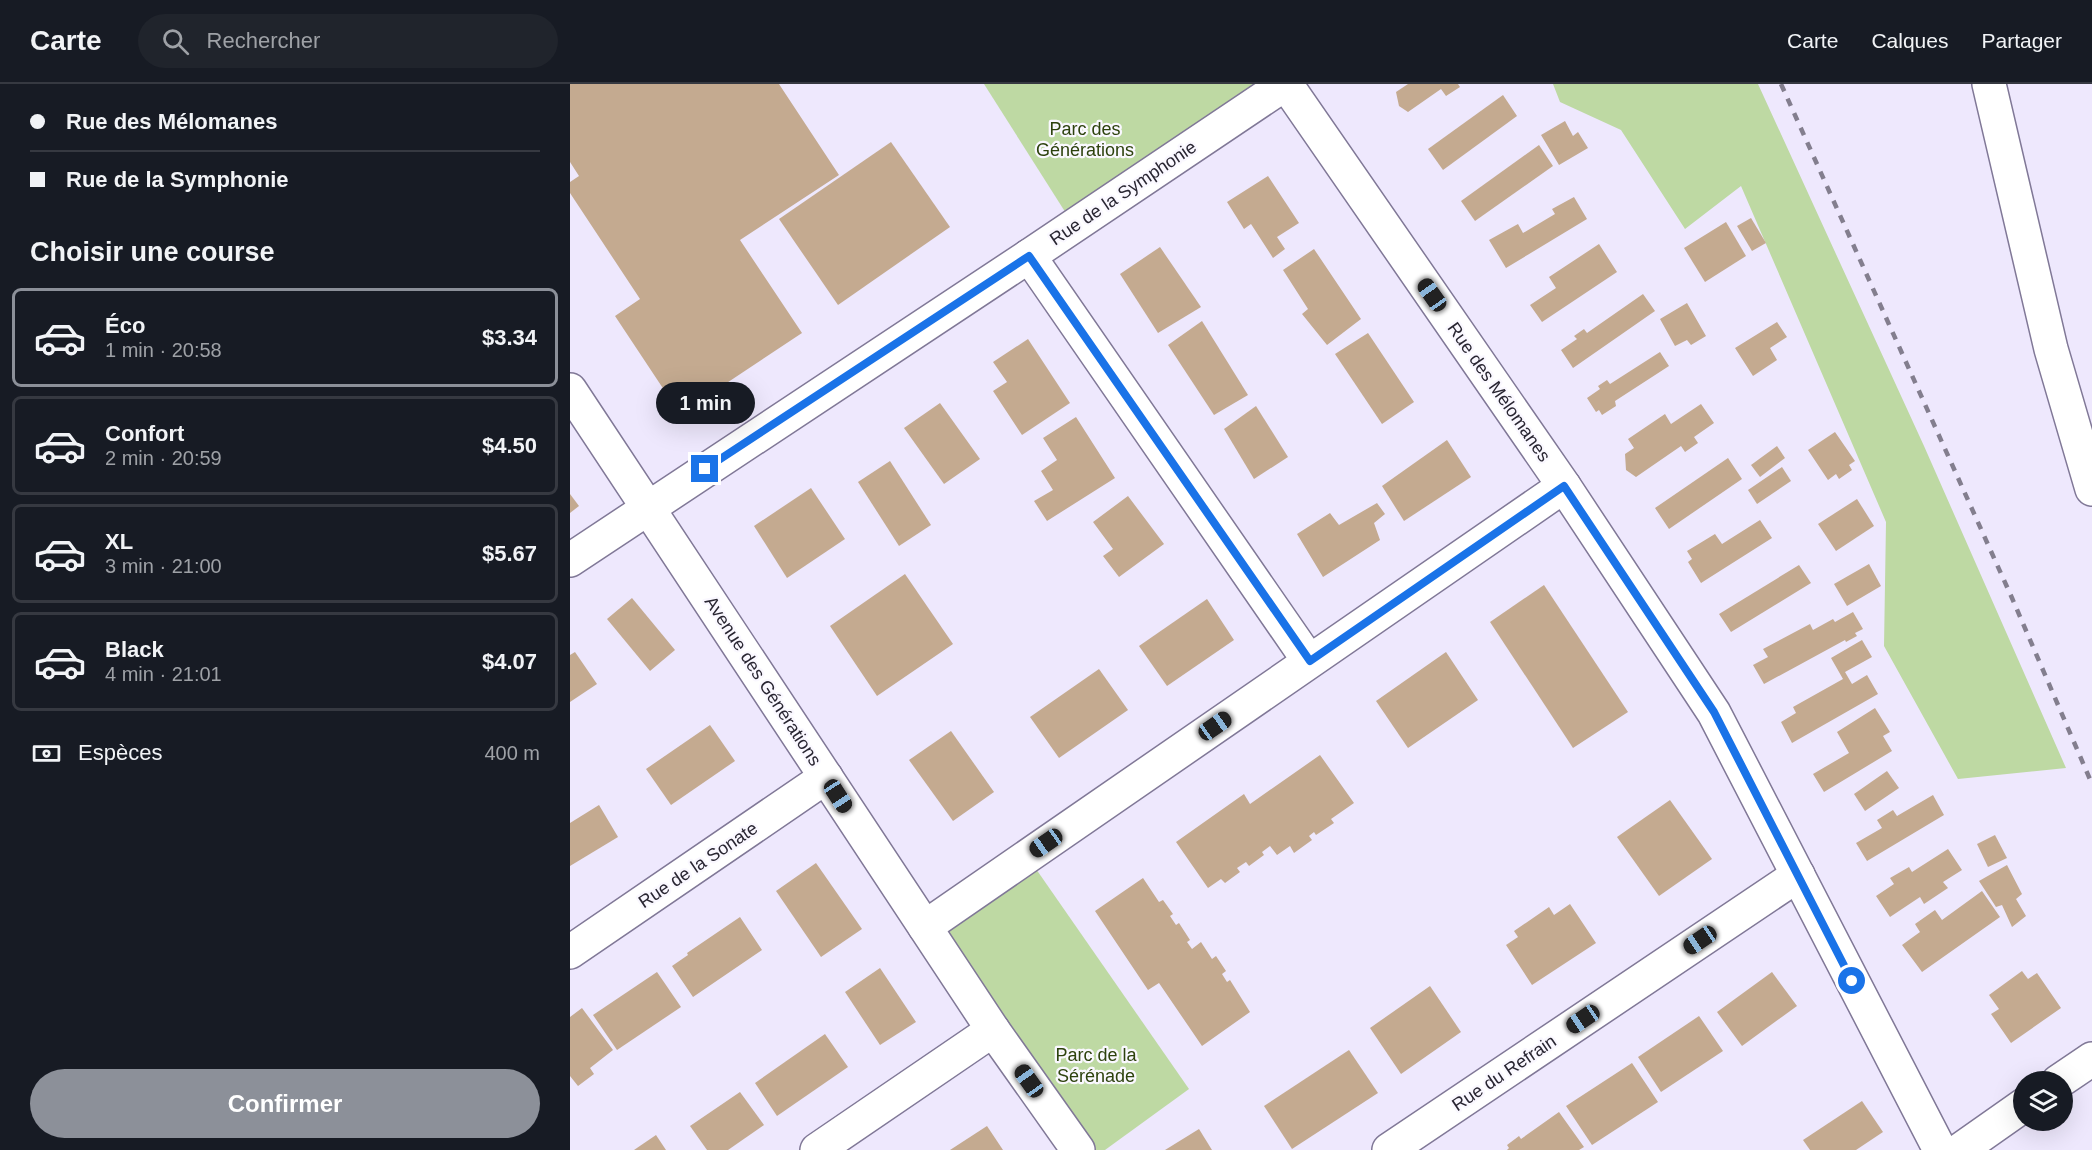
<!DOCTYPE html>
<html lang="fr">
<meta charset="utf-8">
<style>
body{margin:0;font-family:Helvetica,sans-serif;background:#20242c;color:#f1f3f6;height:100vh;display:flex;flex-direction:column;font-size:22px;white-space:nowrap}
*{box-sizing:border-box;margin:0}
p{font-size:20px;color:#9ea1a6}
.icon{flex:none;width:33px;height:33px;fill:none;stroke:currentColor;stroke-width:2;stroke-linecap:round;stroke-linejoin:round}
.map{position:relative;flex:1;overflow:hidden}
.side{display:flex;flex-direction:column;background:#171b24;width:570px}
.side>*{flex:none}
.top-card{display:grid;align-content:center;height:132px;padding:0 30px;background:#171b24}
.buttons{position:absolute;left:1443px;top:987px;display:grid;gap:12px}
.buttons a{display:grid;place-items:center;width:60px;height:60px;border-radius:50%;background:#171b24;box-shadow:0 6px 24px #0002;font-size:30px}
.end{position:absolute;width:27px;height:27px;margin:-14px;border:8px solid #1a73e8;background:#fff;box-shadow:0 0 0 3px #fff}
.from{border-radius:50%}
.bubble{position:absolute;height:42px;border-radius:21px;background:#171b24;box-shadow:0 6px 24px #0002;font-size:20px;font-weight:600;line-height:42px;text-align:center}
.car{position:absolute;width:18px;height:36px;margin:-18px -9px;border-radius:8px;box-shadow:0 0 4px 2px #0007;background:linear-gradient(#222 24%,#8ab4d8 0 40%,#222 0 76%,#8ab4d8 0 86%,#222 0)}
.top-card b{display:flex;align-items:center;gap:21px;height:57px;font-size:22px}
.top-card b+b{border-top:2px solid #363941}
.top-card i{width:15px;height:15px;background:#f1f3f6}
ul{padding:0;list-style:none}
li{display:flex;align-items:center;gap:18px;height:99px;margin:0 12px 9px;padding:0 18px;border:3px solid #363941;border-radius:9px}
li div{flex:1}
li b{display:block;font-size:22px}
li em{font-style:normal;font-weight:600}
li.active{border-color:#8c9099}
li>.icon{width:54px;height:54px;stroke-width:1.5}
h2{padding:0 30px;font-size:27px;line-height:72px}
.pay{display:flex;align-items:center;gap:15px;height:66px;padding:0 30px;font-size:22px}
.pay p{margin-inline-start:auto}
.primary-button{display:flex;gap:12px;margin-top:auto;padding:12px 30px}
.primary-button a{flex:1;height:69px;border-radius:36px;background:#8c9099;color:#fff;font-size:24px;font-weight:600;line-height:69px;text-align:center}
header{display:flex;align-items:center;gap:36px;box-sizing:border-box;height:84px;padding:0 30px;background:#171b24;border-bottom:2px solid #363941}
header strong{font-size:28px}
nav{display:flex;gap:33px;margin-inline-start:auto;font-size:21px}
.search{width:420px;height:54px;background:#20242c;display:flex;align-items:center;gap:15px;box-sizing:border-box;padding:0 21px;border-radius:33px;color:#9ea1a6;font-size:22px}
main{display:flex;flex:1;min-height:0}
.map>svg:first-child{display:block}
.green{fill:#bed9a3}
.building{fill:#c4aa90}
.lines{fill:none;stroke-linecap:round;stroke-linejoin:round}
.minor-casing{stroke:#807897;stroke-width:36}
.minor{stroke:#fff;stroke-width:33}
.rail{stroke:#837e8e;stroke-width:4.5;stroke-dasharray:8 8;stroke-linecap:butt}
.route{stroke:#1a73e8;stroke-width:8}
.labels{text-anchor:middle;dominant-baseline:central;stroke-width:4.5;stroke-linejoin:round;paint-order:stroke}
.park-label{font-size:18px;fill:#2d420d;stroke:#faf8ff}
.street-label{font-size:18px;fill:#292632;stroke:#faf8ff}
</style>
<header>
<strong>Carte</strong>
<div class="search"><svg class="icon" aria-label="search" viewBox="0 0 24 24"><circle cx="10" cy="10" r="6"/><path d="M15 15l6 6"/></svg>Rechercher</div>
<nav><a>Carte</a><a>Calques</a><a>Partager</a></nav>
</header>
<main>
<section class="side">
<div class="top-card">
<b><i class="from"></i>Rue des Mélomanes</b>
<b><i></i>Rue de la Symphonie</b>
</div>
<h2>Choisir une course</h2>
<ul>
<li class="active"><svg class="icon" aria-label="car" viewBox="0 0 24 24"><path d="M5 17H2v-5l4-1 3-4h7l3 4 3 1v5h-3M9 17h6M6 11h13"/><circle cx="7" cy="17" r="2"/><circle cx="17" cy="17" r="2"/></svg><div><b>Éco</b><p>1 min · 20:58</p></div><em>$3.34</em></li>
<li><svg class="icon" aria-label="car" viewBox="0 0 24 24"><path d="M5 17H2v-5l4-1 3-4h7l3 4 3 1v5h-3M9 17h6M6 11h13"/><circle cx="7" cy="17" r="2"/><circle cx="17" cy="17" r="2"/></svg><div><b>Confort</b><p>2 min · 20:59</p></div><em>$4.50</em></li>
<li><svg class="icon" aria-label="car" viewBox="0 0 24 24"><path d="M5 17H2v-5l4-1 3-4h7l3 4 3 1v5h-3M9 17h6M6 11h13"/><circle cx="7" cy="17" r="2"/><circle cx="17" cy="17" r="2"/></svg><div><b>XL</b><p>3 min · 21:00</p></div><em>$5.67</em></li>
<li><svg class="icon" aria-label="car" viewBox="0 0 24 24"><path d="M5 17H2v-5l4-1 3-4h7l3 4 3 1v5h-3M9 17h6M6 11h13"/><circle cx="7" cy="17" r="2"/><circle cx="17" cy="17" r="2"/></svg><div><b>Black</b><p>4 min · 21:01</p></div><em>$4.07</em></li>
</ul>
<div class="pay"><svg class="icon" aria-label="cash" viewBox="0 0 24 24"><path d="M3 7h18v10H3z"/><circle cx="12" cy="12" r="2"/></svg>Espèces<p>400 m</p></div>
<div class="primary-button"><a>Confirmer</a></div>
</section>
<div class="map">
<svg width="1522" height="1066" viewBox="0 0 1522 1066">
<rect width="100%" height="100%" fill="#eee8fd"/>
<g class="green">
<path d="M414 0H695L499 134Z"/>
<path d="M983 0H1188L1354 362 1496 684 1388 695 1314 562 1316 438 1171 102 1115 145 1051 46 990 18Z"/>
<path d="M457 772 619 1005 535 1066H508L355 843Z"/>
</g>
<g class="building">
<path d="M0 0H209L269 91 170 156 232 249 110 330 45 232 70 215 0 109V98L9 92 0 78Z"/>
<path d="M838 0H888L890 3 876 12 871 5 838 28 829 22 826 8Z"/>
<path d="M933 11 947 32 873 86 858 65Z"/>
<path d="M995 37 1003 52 1008 48 1018 64 989 81 971 51Z"/>
<path d="M321 58 380 143 268 221 209 135Z"/>
<path d="M969 61 983 82 905 137 891 117Z"/>
<path d="M698 92 729 139 707 153 715 165 703 174 681 140 674 145 657 118Z"/>
<path d="M1004 113 1017 135 936 184 919 156 948 140 953 149 985 130 982 125Z"/>
<path d="M1181 134 1196 159 1182 167 1167 142Z"/>
<path d="M1156 138 1176 172 1135 198 1114 164Z"/>
<path d="M1029 160 1047 188 972 238 960 221 986 204 979 193Z"/>
<path d="M590 163 631 223 588 249 550 190Z"/>
<path d="M744 165 791 235 757 261 732 230 738 225 713 186Z"/>
<path d="M1073 210 1085 227 1003 284 991 266 1007 255 1004 252 1014 245 1017 249Z"/>
<path d="M1117 219 1136 252 1121 261 1117 256 1105 262 1090 235Z"/>
<path d="M632 237 678 311 644 331 598 261Z"/>
<path d="M1207 238 1217 253 1200 264 1207 276 1183 292 1165 264Z"/>
<path d="M798 249 844 318 812 340 765 270Z"/>
<path d="M458 255 500 319 452 351 423 307 437 298 423 278Z"/>
<path d="M1090 268 1099 282 1045 317 1046 322 1032 331 1029 326 1026 328 1017 314 1030 305 1028 302 1037 296 1040 300Z"/>
<path d="M370 319 410 375 374 400 334 344Z"/>
<path d="M1131 320 1144 339 1124 353 1128 359 1115 368 1111 362 1066 393 1056 386 1055 370 1064 364 1058 355 1095 330 1101 340Z"/>
<path d="M686 322 718 373 684 395 654 345Z"/>
<path d="M506 333 545 394 477 437 464 417 483 406 471 387 487 376 473 354Z"/>
<path d="M1265 348 1285 377 1279 381 1282 386 1269 395 1266 390 1258 396 1238 366Z"/>
<path d="M877 356 901 393 834 437 812 402Z"/>
<path d="M1207 362 1215 374 1190 393 1181 381Z"/>
<path d="M1158 374 1172 395 1099 445 1085 424Z"/>
<path d="M320 377 361 441 329 462 288 398Z"/>
<path d="M1212 383 1221 397 1187 420 1178 406Z"/>
<path d="M241 404 275 455 217 494 184 442Z"/>
<path d="M0 410 9 422 0 429Z"/>
<path d="M558 412 594 460 549 493 533 472 543 465 523 438Z"/>
<path d="M1287 415 1304 442 1266 467 1248 440Z"/>
<path d="M807 419 815 430 804 439 810 456 753 493 727 450 760 429 769 441Z"/>
<path d="M1190 436 1202 454 1131 499 1118 478 1122 475 1117 467 1145 450 1152 460Z"/>
<path d="M1299 480 1311 502 1277 522 1264 500Z"/>
<path d="M1229 481 1241 499 1161 548 1149 530Z"/>
<path d="M335 490 383 560 307 612 260 542Z"/>
<path d="M974 501 1058 628 1003 664 920 538Z"/>
<path d="M62 514 105 566 80 587 37 535Z"/>
<path d="M637 515 664 556 597 602 569 562Z"/>
<path d="M1283 528 1293 545 1285 549 1287 552 1276 558 1275 556 1194 600 1183 581 1198 573 1193 565 1240 540 1243 546 1263 535 1265 538Z"/>
<path d="M1292 556 1302 573 1275 588 1282 600 1297 591 1308 610 1222 659 1211 638 1226 629 1223 623 1273 595 1261 574Z"/>
<path d="M5 568 27 600 0 618V571Z"/>
<path d="M876 568 908 616 838 664 806 617Z"/>
<path d="M529 585 558 626 489 674 460 633Z"/>
<path d="M1305 624 1320 648 1313 652 1322 667 1254 708 1243 690 1279 669 1267 648Z"/>
<path d="M140 641 165 677 101 721 76 685Z"/>
<path d="M381 647 424 708 383 737 339 676Z"/>
<path d="M750 671 784 719 761 735 764 739 746 751 744 748 739 752 742 756 724 769 720 762 707 771 700 762 692 768 694 771 679 782 676 778 667 784 670 788 655 799 651 795 638 804 606 758 674 710 680 720Z"/>
<path d="M1317 687 1329 704 1295 727 1284 710Z"/>
<path d="M1363 711 1374 731 1297 777 1286 759 1312 744 1307 736 1323 726 1327 732Z"/>
<path d="M1100 716 1142 775 1089 812 1047 753Z"/>
<path d="M29 721 48 753 0 782V739Z"/>
<path d="M1425 751 1437 774 1418 783 1407 760Z"/>
<path d="M1378 765 1392 786 1373 798 1378 804 1354 820 1350 813 1320 833 1306 812 1324 800 1320 794 1339 783 1342 788Z"/>
<path d="M246 779 292 845 251 873 206 807Z"/>
<path d="M1437 781 1452 810 1446 815 1456 832 1442 843 1432 821 1426 823 1409 797Z"/>
<path d="M573 794 589 818 593 816 603 830 600 832 606 841 609 839 620 856 617 858 622 865 631 858 642 875 646 872 656 887 652 890 657 898 660 896 680 928 632 962 589 899 578 906 525 827Z"/>
<path d="M1412 807 1430 833 1352 888 1332 861 1350 848 1345 840 1365 826 1372 836Z"/>
<path d="M1000 820 1026 859 962 901 936 861 948 853 944 847 979 823 984 831Z"/>
<path d="M170 833 192 866 123 913 102 882 118 871 117 869Z"/>
<path d="M310 884 346 938 310 961 275 908Z"/>
<path d="M1452 887 1458 895 1467 889 1491 924 1441 959 1421 930 1429 925 1419 911Z"/>
<path d="M87 888 111 923 47 966 23 931Z"/>
<path d="M1202 888 1227 922 1172 962 1147 928Z"/>
<path d="M860 902 891 948 831 990 800 944Z"/>
<path d="M12 924 43 966 20 984 24 990 8 1002 0 992V933Z"/>
<path d="M1129 932 1153 967 1091 1008 1068 973Z"/>
<path d="M255 950 278 983 207 1032 185 999Z"/>
<path d="M779 966 808 1009 722 1065 694 1022Z"/>
<path d="M1062 979 1088 1018 1022 1061 996 1022Z"/>
<path d="M170 1008 194 1041 158 1066H137L120 1042Z"/>
<path d="M1292 1017 1313 1048 1286 1066H1240L1233 1056Z"/>
<path d="M989 1028 1014 1063 1009 1066H937L939 1064 937 1061 949 1052 951 1055Z"/>
<path d="M417 1042 433 1066H380Z"/>
<path d="M629 1045 642 1066H595Z"/>
<path d="M86 1051 96 1066H64Z"/>
</g>
<g class="lines">
<defs>
<g id="minor">
<path d="M716 0 994 402 1144 629 1370 1066"/>
<path d="M1419 0 1481 265 1522 405"/>
<path d="M459 172 739 577"/>
<path d="M0 306 423 946 508 1066"/>
<path d="M0 476 459 172 715 0"/>
<path d="M355 843 994 402"/>
<path d="M0 868 256 693"/>
<path d="M1488 998 1522 975"/>
<path d="M247 1066 423 946"/>
<path d="M819 1066 1228 791"/>
<path d="M1390 1066 1454 1021"/>
</g>
</defs>
<use href="#minor" class="minor-casing"/>
<use href="#minor" class="minor"/>
<path class="rail" d="M1211 0 1442 514 1522 700"/>
</g>
<g class="lines">
<path class="route" d="M135 385 459 172 740 577 994 402 1144 628 1282 897"/>
</g>
<g class="labels">
<g class="park-label">
<text x="515" y="45">Parc des<tspan x="515" dy="21">Générations</tspan></text>
<text x="526" y="971">Parc de la<tspan x="526" dy="21">Sérénade</tspan></text>
</g>
<g class="street-label">
<text transform="translate(553 109) rotate(-34)">Rue de la Symphonie</text>
<text transform="translate(929 308) rotate(55)">Rue des Mélomanes</text>
<text transform="translate(193 597) rotate(57)">Avenue des Générations</text>
<text transform="translate(128 781) rotate(-34)">Rue de la Sonate</text>
<text transform="translate(934 989) rotate(-34)">Rue du Refrain</text>
</g>
</g>
</svg>
<div class="buttons">
<a><svg class="icon" aria-label="layers" viewBox="0 0 24 24"><path d="M12 4l9 5-9 5-9-5zM3 14l9 5 9-5"/></svg></a>
</div>
<i class="end from" style="left:1282px;top:897px"></i>
<i class="end" style="left:135px;top:385px"></i>
<div class="bubble" style="left:86px;top:298px;width:99px">1 min</div>
<i class="car" style="left:862px;top:211px;rotate:325deg"></i>
<i class="car" style="left:645px;top:642px;rotate:55deg"></i>
<i class="car" style="left:268px;top:712px;rotate:147deg"></i>
<i class="car" style="left:476px;top:759px;rotate:235deg"></i>
<i class="car" style="left:1130px;top:856px;rotate:236deg"></i>
<i class="car" style="left:1013px;top:935px;rotate:236deg"></i>
<i class="car" style="left:459px;top:997px;rotate:325deg"></i>
</div>
</main>
